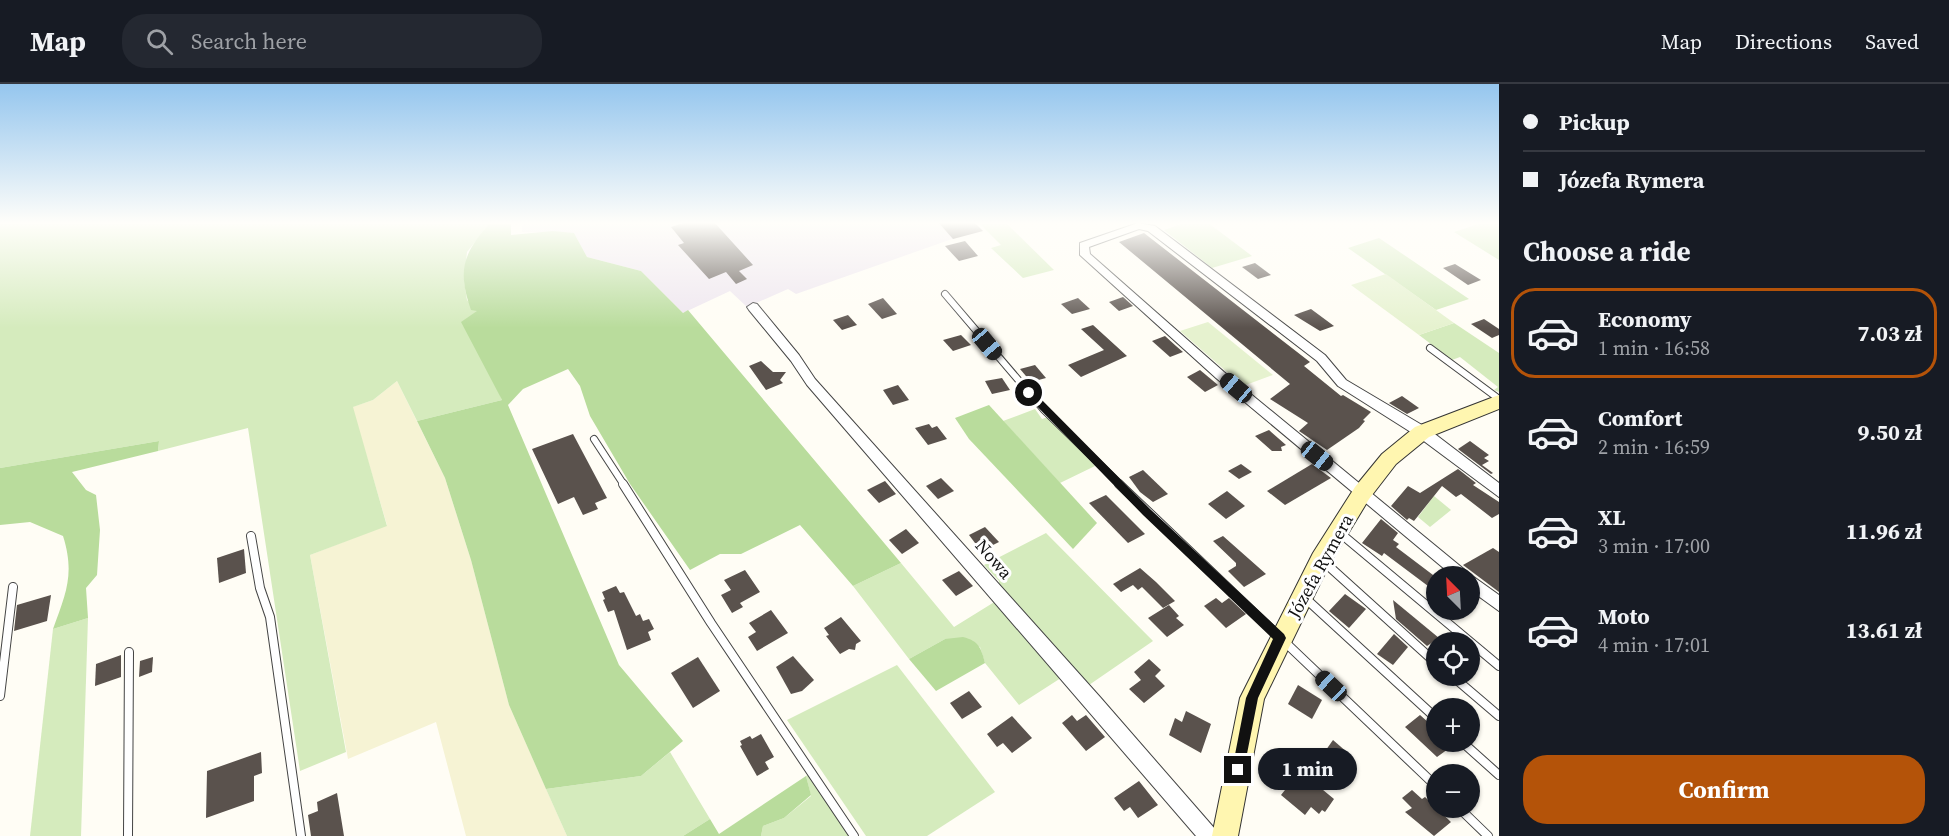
<!DOCTYPE html>
<meta charset="utf-8">
<style>
body{margin:0;font-family:"Source Serif 4",serif;background:#242831;color:#f1f3f6;height:100vh;display:flex;flex-direction:column;font-size:22px;white-space:nowrap}
*{box-sizing:border-box;margin:0}
p{font-size:20px;color:#9ea1a6}
.icon{flex:none;width:33px;height:33px;fill:none;stroke:currentColor;stroke-width:2;stroke-linecap:round;stroke-linejoin:round}
.map{position:relative;flex:1;overflow:hidden}
.details{display:flex;flex-direction:column;background:#171b24;width:450px}
.details>*{flex:none}
.hud{display:grid;align-content:center;height:132px;padding:0 24px;background:#171b24}
.needle{width:39px;rotate:336deg}
.buttons{position:absolute;left:1426px;top:482px;display:grid;gap:12px}
.buttons a{display:grid;place-items:center;width:54px;height:54px;border-radius:50%;background:#171b24;box-shadow:0 2px 4px #0004;font-size:30px}
.end{position:absolute;width:27px;height:27px;margin:-14px;border:8px solid #111;background:#fff;box-shadow:0 0 0 3px #fff}
.from{border-radius:50%}
.bubble{position:absolute;height:42px;border-radius:21px;background:#171b24;box-shadow:0 2px 4px #0004;font-size:20px;font-weight:700;line-height:42px;text-align:center}
.car{position:absolute;width:18px;height:36px;margin:-18px -9px;border-radius:8px;box-shadow:0 0 4px 2px #0007;background:linear-gradient(#222 24%,#8ab4d8 0 40%,#222 0 76%,#8ab4d8 0 86%,#222 0)}
.hud b{display:flex;align-items:center;gap:21px;height:57px;font-size:22px}
.hud b+b{border-top:2px solid #363941}
.hud i{width:15px;height:15px;background:#f1f3f6}
ul{padding:0;list-style:none}
li{display:flex;align-items:center;gap:18px;height:90px;margin:0 12px 9px;padding:0 12px;border:3px solid transparent;border-radius:24px}
li div{flex:1}
li b{display:block;font-size:22px}
li em{font-style:normal;font-weight:700}
li.current{border-color:#b45309}
li>.icon{width:54px;height:54px;stroke-width:1.5}
h2{padding:0 24px;font-size:27px;line-height:72px}
.cta{display:flex;gap:12px;margin-top:auto;padding:12px 24px}
.cta a{flex:1;height:69px;border-radius:24px;background:#b45309;color:#fff;font-size:24px;font-weight:700;line-height:69px;text-align:center}
header{display:flex;align-items:center;gap:36px;box-sizing:border-box;height:84px;padding:0 30px;background:#171b24;border-bottom:2px solid #363941}
header strong{font-size:28px}
nav{display:flex;gap:33px;margin-inline-start:auto;font-size:21px}
.search{width:420px;height:54px;background:#242831;display:flex;align-items:center;gap:15px;box-sizing:border-box;padding:0 21px;border-radius:24px;color:#9ea1a6;font-size:22px}
main{display:flex;flex:1;min-height:0}
.map>svg:first-child{display:block}
.industrial{fill:#eee6ef}
.farmland{fill:#f6f3d4}
.green{fill:#d5ebbd}
.forest{fill:#b9dc9c}
.pitch{fill:#e6f2cf}
.building{fill:#5a524d}
.lines{fill:none;stroke-linecap:round;stroke-linejoin:round}
.lane-far1-casing{stroke:#444;stroke-width:8}
.lane-casing{stroke:#444;stroke-width:10}
.street-casing{stroke:#444;stroke-width:2}
.secondary-casing{stroke:#333;stroke-width:2}
.lane-far1{stroke:#fff;stroke-width:6}
.lane{stroke:#fff;stroke-width:8}
.street{fill:#fff;fill-rule:evenodd}
.secondary{fill:#fff6b0;fill-rule:evenodd}
.route{fill:#111}
.labels{text-anchor:middle;dominant-baseline:central;stroke-width:6;stroke-linejoin:round;paint-order:stroke}
.street-label{font-size:18px;fill:#111;stroke:#fff}
</style>
<header>
<strong>Map</strong>
<div class="search"><svg class="icon" aria-label="search" viewBox="0 0 24 24"><circle cx="10" cy="10" r="6"/><path d="M15 15l6 6"/></svg>Search here</div>
<nav><a>Map</a><a>Directions</a><a>Saved</a></nav>
</header>
<main>
<div class="map">
<svg width="1499" height="752" viewBox="0 0 1499 752">
<rect width="100%" height="100%" fill="#fffdf5"/>
<path class="industrial" d="M522 138H958L969 149 796 210 788 205 747 223 730 207 683 229 641 187 587 173 574 149 522 148Z"/>
<path class="farmland" d="M397 297 445 394 471 476 509 621 567 752H466L436 638 348 675 310 471 387 441 352 323 373 316Z"/>
<g class="green">
<path d="M0 138H491L467 168 464 197 467 216 478 227 493 296 502 316 417 337 397 297 373 316 353 323 387 442 310 471 346 668 300 687 248 344 158 367 159 357 0 384Z"/>
<path d="M978 138H1005L1054 186 1023 194 991 164 1001 161Z"/>
<path d="M1187 138H1207L1252 172 1212 184 1164 146Z"/>
<path d="M1484 138H1499V176L1454 148Z"/>
<path d="M1379 154 1469 215 1436 226 1348 164Z"/>
<path d="M1454 239 1499 269V308L1494 306 1498 303 1460 273 1452 276 1419 251Z"/>
<path d="M1035 325 1042 335 1048 333 1095 382 1060 399 1003 337Z"/>
<path d="M1434 412 1451 426 1430 443 1418 433Z"/>
<path d="M1046 449 1153 557 1089 601 998 503 999 497 984 481Z"/>
<path d="M901 479 954 543 996 517 1064 592 1019 621 985 579 980 563 945 555 909 575 853 502Z"/>
<path d="M88 534 81 752H30L53 545Z"/>
<path d="M897 581 995 708 927 752H866L787 636Z"/>
<path d="M670 668 710 735 683 752H567L546 705 641 692Z"/>
<path d="M809 690 850 752H761L763 742 784 734 811 712 806 692Z"/>
</g>
<g class="forest">
<path d="M491 138H511V151L553 147 574 149 587 173 641 187 683 229 688 226 901 479 853 502 800 441 741 470H720L690 486 630 400 590 332 580 302 568 285 523 305 508 321 619 581 683 657 641 692 546 705 509 621 471 476 445 394 417 337 502 316 461 238 477 227 471 226C457 186 463 169 491 138Z"/>
<path d="M989 321 1097 439 1073 465 969 355 955 334Z"/>
<path d="M159 357 158 367 72 388 86 406 96 411 100 446 97 491 86 504 88 534 53 545C66 509 75 490 63 452L30 438 0 441V384Z"/>
<path d="M963 553C979 557 981 564 985 579L936 607 909 575 945 555Z"/>
<path d="M806 692 811 711 784 734 763 742 761 752H683L710 735 719 750Z"/>
</g>
<g class="pitch">
<path d="M1386 190 1454 239 1419 251 1351 201Z"/>
<path d="M1208 238 1273 291 1243 302 1180 247Z"/>
</g>
<g class="building">
<path d="M686 138H714L753 181 739 187 747 195 736 200 726 188 709 195 678 161 684 159 671 143Z"/>
<path d="M938 138H974L983 147 953 155Z"/>
<path d="M1144 149 1310 278 1304 282 1341 312 1343 311 1371 328 1363 336 1365 337 1359 344 1327 366 1299 347 1308 339 1270 315 1290 300 1119 158Z"/>
<path d="M965 157 978 172 959 177 945 162Z"/>
<path d="M1255 179 1271 191 1258 195 1242 183Z"/>
<path d="M1455 180 1481 196 1468 201 1443 184Z"/>
<path d="M1123 213 1133 222 1119 227 1109 218Z"/>
<path d="M883 214 897 230 882 235 868 220Z"/>
<path d="M1078 214 1090 225 1072 230 1061 220Z"/>
<path d="M1311 225 1334 242 1320 247 1294 231Z"/>
<path d="M848 231 857 241 842 246 833 236Z"/>
<path d="M1484 235 1499 245V251L1492 254 1471 240Z"/>
<path d="M1093 241 1127 272 1081 293 1068 281 1104 266 1081 245Z"/>
<path d="M961 251 971 261 953 267 943 256Z"/>
<path d="M1165 252 1176 262 1183 268 1170 273 1152 257Z"/>
<path d="M761 277 773 288H786L780 296 783 299 766 306 749 282Z"/>
<path d="M1035 281 1046 294 1031 298 1020 285Z"/>
<path d="M1200 286 1218 301 1205 308 1187 293Z"/>
<path d="M1002 294 1010 306 992 310 985 297Z"/>
<path d="M898 301 909 316 893 321 883 306Z"/>
<path d="M1402 312 1419 324 1407 330 1389 319Z"/>
<path d="M929 340 932 344 937 342 947 355 928 361 915 344Z"/>
<path d="M1269 346 1286 361 1281 363 1282 367H1272L1255 352Z"/>
<path d="M573 350 607 414 595 419 598 425 583 431 574 413 558 420 532 365Z"/>
<path d="M1470 357 1489 371 1484 374 1489 377 1482 381 1493 389 1491 390 1458 365Z"/>
<path d="M1241 380 1252 388 1239 395 1228 387Z"/>
<path d="M1312 380 1331 394 1285 421 1267 407Z"/>
<path d="M1458 385 1476 399 1473 401 1499 418V430L1492 434 1461 410 1456 413 1442 402 1414 437 1409 434 1407 436 1391 422 1408 402 1420 409Z"/>
<path d="M1143 386 1168 410 1153 418 1140 408 1129 393Z"/>
<path d="M941 394 954 407 938 415 926 402Z"/>
<path d="M885 397 896 410 879 419 867 406Z"/>
<path d="M1227 407 1245 422 1226 435 1208 420Z"/>
<path d="M1106 411 1145 450 1128 459 1089 419Z"/>
<path d="M1381 435 1398 449 1393 456 1399 460 1396 463 1437 494 1428 502 1384 469 1382 472 1362 459Z"/>
<path d="M985 443 999 458 981 467 969 451Z"/>
<path d="M906 445 919 459 902 470 889 456Z"/>
<path d="M1223 452 1266 490 1244 503 1228 487 1236 482V479L1213 457Z"/>
<path d="M1493 464 1499 468V508L1463 481Z"/>
<path d="M244 465 246 489 219 499 217 474Z"/>
<path d="M1140 484 1156 498 1175 517 1163 524 1142 503 1138 506 1133 501 1121 508 1113 500Z"/>
<path d="M745 486 760 508 740 519 743 523 732 529 721 511 731 506 724 496Z"/>
<path d="M959 487 973 502 956 512 942 496Z"/>
<path d="M616 502 620 509 624 508 636 532 640 530 643 537 649 535 654 545 648 548 651 556 627 566 614 526 608 528 603 516 605 515 602 508Z"/>
<path d="M1345 510 1366 525 1349 544 1329 527Z"/>
<path d="M51 511 47 537 14 547 17 521Z"/>
<path d="M1216 514 1222 519 1229 514 1246 530 1226 544 1204 522Z"/>
<path d="M1393 516 1439 554 1427 562 1396 535Z"/>
<path d="M1169 521 1179 532 1176 534 1184 541 1167 553 1148 534Z"/>
<path d="M771 526 788 549 757 567 748 553 756 548 749 539Z"/>
<path d="M841 533 861 557 856 560 855 566 849 565 840 570 826 552 829 551 824 544Z"/>
<path d="M1394 550 1408 563 1393 581 1377 570Z"/>
<path d="M121 571V593L95 602 96 580Z"/>
<path d="M793 572 814 596 802 607 791 610 776 583Z"/>
<path d="M153 573 152 588 139 593 140 577Z"/>
<path d="M698 573 720 607 693 624 671 589Z"/>
<path d="M1149 575 1161 586 1155 592 1165 602 1144 619 1129 605 1141 596 1134 588Z"/>
<path d="M1298 601 1322 616 1312 635 1288 620Z"/>
<path d="M969 607 982 623 962 635 950 619Z"/>
<path d="M1186 627 1211 640 1201 669 1169 651 1175 634 1182 638Z"/>
<path d="M1072 631 1077 637 1086 631 1105 653 1086 667 1062 639Z"/>
<path d="M1420 631 1437 646V657H1455V660L1437 673 1405 643Z"/>
<path d="M1012 632 1032 654 1012 669 1003 659 997 663 987 650Z"/>
<path d="M761 650 774 673 765 678 769 685 757 692 740 662 742 661 740 657 750 652 752 655Z"/>
<path d="M1333 656 1348 669 1334 684 1321 673Z"/>
<path d="M261 668 262 689 254 692V717L206 734 207 687Z"/>
<path d="M1300 687 1334 715 1325 728 1322 726 1319 730 1311 723 1305 731 1281 711Z"/>
<path d="M1139 697 1158 721 1138 734 1130 723 1124 727 1114 714Z"/>
<path d="M1412 706 1422 715 1425 713 1451 738 1434 752 1405 728 1412 724 1402 714Z"/>
<path d="M337 709 344 752H311L308 731 318 727 317 718Z"/>
</g>
<g class="lines">
<defs>
<g id="lane-far1">
<path d="M945 210 1044 326 1121 401"/>
<path d="M1430 264 1499 315"/>
<path d="M594 355 624 401"/>
</g>
<g id="lane">
<path d="M623 400 711 539 854 752"/>
<path d="M1119 400 1437 703"/>
<path d="M1340 449 1499 582"/>
<path d="M251 452 260 504 270 533 301 752"/>
<path d="M1323 477 1437 580"/>
<path d="M1304 513 1437 635"/>
<path d="M1451 591 1499 632"/>
<path d="M0 612 13 503"/>
<path d="M1461 657 1499 691"/>
<path d="M1458 723 1488 752"/>
<path d="M128 752 129 568"/>
</g>
<g id="street">
<path d="M1138 139 1155 142 1325 271 1346 296 1427 344 1499 399V413L1417 352 1338 302 1317 277 1148 147 1139 145 1089 163 1090 170 1224 288 1471 491 1499 511V527L1470 506V492H1453L1216 294 1080 171V159Z"/>
<path d="M753 219 757 220 799 271 815 295 1100 613 1215 745 1217 752H1196L807 301 791 277 749 226 747 223Z"/>
</g>
<path id="secondary" d="M1499 311V325L1429 353 1396 380 1369 415 1329 481 1264 615 1238 752H1212L1240 614 1313 469 1355 403 1382 370 1415 343Z"/>
</defs>
<use href="#lane-far1" class="lane-far1-casing"/>
<use href="#lane" class="lane-casing"/>
<use href="#street" class="street-casing"/>
<use href="#secondary" class="secondary-casing"/>
<use href="#lane-far1" class="lane-far1"/>
<use href="#lane" class="lane"/>
<use href="#street" class="street"/>
<use href="#secondary" class="secondary"/>
</g>
<linearGradient id="sky" x2="0" y2="1"><stop stop-color="#95c6ee"/><stop offset="0.57" stop-color="#fffefa"/><stop offset="1" stop-color="#fffefa" stop-opacity="0"/></linearGradient>
<rect width="1499" height="244" fill="url(#sky)"/>
<path class="route" d="M1026 307H1033L1150 425 1284 550 1286 554 1258 614 1243 690H1234L1232 686 1246 614 1273 555 1143 431 1026 311Z"/>
<g class="labels">
<g class="street-label">
<text transform="translate(994 475) rotate(49)">Nowa</text>
<text transform="translate(1320 482) rotate(-61)">Józefa Rymera</text>
</g>
</g>
</svg>
<div class="buttons">
<a><svg class="needle" viewBox="-14 -14 28 28"><path d="M0-13l5 13h-10z" fill="#e53935"/><path d="M0 13l5-13h-10z" fill="#9ea1a6"/></svg></a>
<a><svg class="icon" aria-label="locate" viewBox="0 0 24 24"><circle cx="12" cy="12" r="6"/><path d="M12 2v4M12 18v4M2 12h4M18 12h4"/></svg></a>
<a>+</a>
<a>−</a>
</div>
<i class="end from" style="left:1029px;top:309px"></i>
<i class="end" style="left:1238px;top:686px"></i>
<div class="bubble" style="left:1258px;top:664px;width:99px">1 min</div>
<i class="car" style="left:987px;top:260px;rotate:140deg"></i>
<i class="car" style="left:1236px;top:304px;rotate:310deg"></i>
<i class="car" style="left:1317px;top:372px;rotate:129deg"></i>
<i class="car" style="left:1331px;top:602px;rotate:313deg"></i>
</div>
<section class="details">
<div class="hud">
<b><i class="from"></i>Pickup</b>
<b><i></i>Józefa Rymera</b>
</div>
<h2>Choose a ride</h2>
<ul>
<li class="current"><svg class="icon" aria-label="car" viewBox="0 0 24 24"><path d="M5 17H2v-5l4-1 3-4h7l3 4 3 1v5h-3M9 17h6M6 11h13"/><circle cx="7" cy="17" r="2"/><circle cx="17" cy="17" r="2"/></svg><div><b>Economy</b><p>1 min · 16:58</p></div><em>7.03 zł</em></li>
<li><svg class="icon" aria-label="car" viewBox="0 0 24 24"><path d="M5 17H2v-5l4-1 3-4h7l3 4 3 1v5h-3M9 17h6M6 11h13"/><circle cx="7" cy="17" r="2"/><circle cx="17" cy="17" r="2"/></svg><div><b>Comfort</b><p>2 min · 16:59</p></div><em>9.50 zł</em></li>
<li><svg class="icon" aria-label="car" viewBox="0 0 24 24"><path d="M5 17H2v-5l4-1 3-4h7l3 4 3 1v5h-3M9 17h6M6 11h13"/><circle cx="7" cy="17" r="2"/><circle cx="17" cy="17" r="2"/></svg><div><b>XL</b><p>3 min · 17:00</p></div><em>11.96 zł</em></li>
<li><svg class="icon" aria-label="car" viewBox="0 0 24 24"><path d="M5 17H2v-5l4-1 3-4h7l3 4 3 1v5h-3M9 17h6M6 11h13"/><circle cx="7" cy="17" r="2"/><circle cx="17" cy="17" r="2"/></svg><div><b>Moto</b><p>4 min · 17:01</p></div><em>13.61 zł</em></li>
</ul>
<div class="cta"><a>Confirm</a></div>
</section>
</main>
